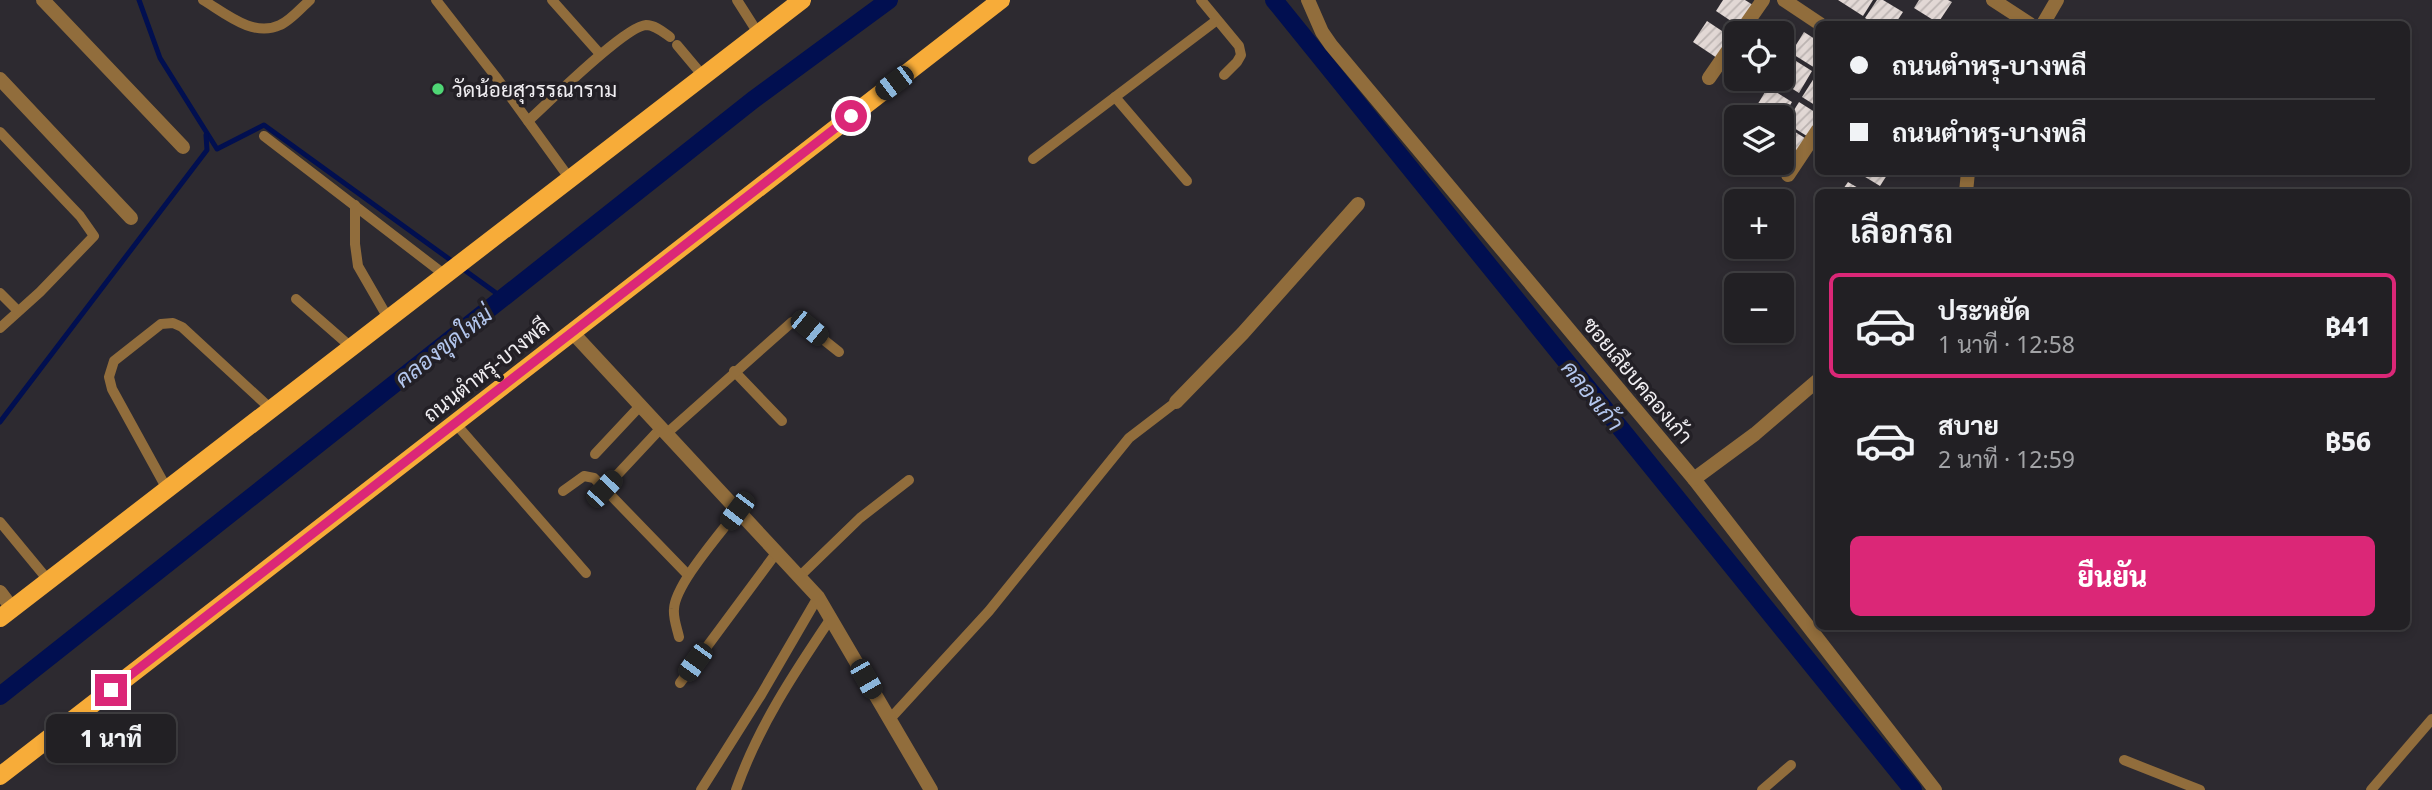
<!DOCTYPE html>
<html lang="th">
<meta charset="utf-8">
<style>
body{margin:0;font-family:"Noto Sans",Sarabun,sans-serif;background:#2e2d31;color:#f1f3f6;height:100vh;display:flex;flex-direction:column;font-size:26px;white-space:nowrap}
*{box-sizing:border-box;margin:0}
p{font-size:23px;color:#a2a3a6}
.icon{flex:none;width:38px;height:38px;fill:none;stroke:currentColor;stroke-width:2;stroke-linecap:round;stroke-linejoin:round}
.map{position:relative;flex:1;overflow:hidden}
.details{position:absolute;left:1815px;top:189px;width:595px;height:441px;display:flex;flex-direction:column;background:#222024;border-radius:10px;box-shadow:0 4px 10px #0003,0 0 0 2px #3f3e41}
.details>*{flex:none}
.guide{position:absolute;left:1815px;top:21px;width:595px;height:154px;border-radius:10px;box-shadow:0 4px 10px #0003,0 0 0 2px #3f3e41;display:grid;align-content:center;height:154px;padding:0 35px;background:#222024}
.fabs{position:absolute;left:1724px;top:21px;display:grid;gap:14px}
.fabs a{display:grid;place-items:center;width:70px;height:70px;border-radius:10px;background:#222024;box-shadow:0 4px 10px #0003,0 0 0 2px #3f3e41;font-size:35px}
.end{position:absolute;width:32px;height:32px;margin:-16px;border:9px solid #db2777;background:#fff;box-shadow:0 0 0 4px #fff}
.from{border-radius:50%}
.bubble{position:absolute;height:49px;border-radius:10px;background:#222024;box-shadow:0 4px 10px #0003,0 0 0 2px #3f3e41;font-size:23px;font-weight:800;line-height:49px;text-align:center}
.car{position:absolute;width:21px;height:42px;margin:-21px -10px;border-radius:9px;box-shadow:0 0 5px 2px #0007;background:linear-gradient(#222 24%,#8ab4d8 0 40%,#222 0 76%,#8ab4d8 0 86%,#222 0)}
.guide b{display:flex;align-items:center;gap:24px;height:66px;font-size:26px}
.guide b+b{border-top:2px solid #3f3e41}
.guide i{width:18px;height:18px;background:#f1f3f6}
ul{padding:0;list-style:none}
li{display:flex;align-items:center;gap:21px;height:105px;margin:0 14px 10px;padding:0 21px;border:4px solid transparent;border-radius:10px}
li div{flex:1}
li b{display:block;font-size:26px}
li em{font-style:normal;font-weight:800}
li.active{border-color:#db2777}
li>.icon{width:63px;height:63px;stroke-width:1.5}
h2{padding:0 35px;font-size:32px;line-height:84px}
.primary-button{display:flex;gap:14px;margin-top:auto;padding:14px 35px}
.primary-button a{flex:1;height:80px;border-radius:10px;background:#db2777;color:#fff;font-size:28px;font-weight:800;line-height:80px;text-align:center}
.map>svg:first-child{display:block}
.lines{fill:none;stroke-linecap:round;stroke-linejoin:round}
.stream{stroke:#010f50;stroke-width:5}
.canal{stroke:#010f50;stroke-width:18}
.building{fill:url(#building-hatch)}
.lane{stroke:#916d3c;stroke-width:10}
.street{stroke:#916d3c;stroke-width:14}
.primary{stroke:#f7ac39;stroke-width:18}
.route{stroke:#db2777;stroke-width:9}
.poi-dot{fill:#4fd675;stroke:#232026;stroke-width:2.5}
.labels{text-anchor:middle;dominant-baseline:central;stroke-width:7;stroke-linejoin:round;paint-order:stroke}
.poi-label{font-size:21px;fill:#f0eef2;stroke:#232026;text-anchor:start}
.street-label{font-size:21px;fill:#f0eef2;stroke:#232026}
.water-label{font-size:23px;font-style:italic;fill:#b3c6ed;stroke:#232026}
</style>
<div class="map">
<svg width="2432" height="790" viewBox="0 0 2432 790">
<defs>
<pattern id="building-hatch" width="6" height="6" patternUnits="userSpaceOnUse" patternTransform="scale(1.75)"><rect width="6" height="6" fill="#e2d8d5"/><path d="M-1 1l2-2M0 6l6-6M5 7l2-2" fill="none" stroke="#bcb4b2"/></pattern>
</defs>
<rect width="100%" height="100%" fill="#2d2a30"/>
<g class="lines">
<g class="stream">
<path d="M139 0 160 58 217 149 264 125 503 298"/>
<path d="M0 422 207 150 206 135"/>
</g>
<g class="canal">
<path d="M1274 0 1913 790"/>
<path d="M0 696 753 100 889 0"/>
</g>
</g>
<g class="building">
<path d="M1723 0H1745L1753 5 1740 27 1716 11Z"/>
<path d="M1838 0H1873L1863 16Z"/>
<path d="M1877 0H1883L1903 12 1895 24H1875L1865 18Z"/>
<path d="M1919 0H1948L1952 2 1938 23 1914 8Z"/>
<path d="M1707 21 1731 37 1717 58 1693 42Z"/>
<path d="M1804 32 1818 41V63L1815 68 1791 53Z"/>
<path d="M1788 56 1812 71 1799 93 1777 79H1782V66Z"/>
<path d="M1816 75 1818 77V107L1802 97Z"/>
<path d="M1768 87 1792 102 1783 117H1750Z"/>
<path d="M1799 102 1818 114V126L1810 138 1786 123Z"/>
<path d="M1784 125 1808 140 1795 161 1782 153V129Z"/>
<path d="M1857 172H1889L1880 186Z"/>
<path d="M1848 182 1865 192H1841Z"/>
</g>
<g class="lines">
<g class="lane">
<path d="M203 0C225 13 253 38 280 25 290 21 301 8 310 0"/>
<path d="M436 0 496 77 570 179"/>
<path d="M552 0 600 54"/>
<path d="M737 0 758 33"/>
<path d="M1201 0 1239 46 1241 55 1237 62 1224 75"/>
<path d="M677 45 703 76"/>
<path d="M1115 97 1187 181"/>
<path d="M528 121C547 104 625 26 646 25 655 25 663 32 670 37"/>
<path d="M0 132 80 216 94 236 40 292 0 328"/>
<path d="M264 136 445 275"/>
<path d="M1033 159 1217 20"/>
<path d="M355 205V244L358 266 388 318"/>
<path d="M0 293 18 311"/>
<path d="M296 299 351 347"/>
<path d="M734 371 782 421"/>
<path d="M455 423 586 573"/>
<path d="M666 434 792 322 800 321 839 352"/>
<path d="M595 454 640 406"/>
<path d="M167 489 112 389 109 377 114 361 161 324 173 323 182 327 271 409"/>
<path d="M604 489 661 428"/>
<path d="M563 491 584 476 594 478 688 575"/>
<path d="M0 522 48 580"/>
<path d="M800 576 860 518 909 480"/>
<path d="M679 637C677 628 673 618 674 609 675 584 721 533 737 511"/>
<path d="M680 683 777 552"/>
<path d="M889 720 989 611 1129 438 1176 402"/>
<path d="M2124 760 2200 790"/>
<path d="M701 790 761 695 818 597"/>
<path d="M736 790C758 727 794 673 831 618"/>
<path d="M1762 790 1791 765"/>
<path d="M2371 790 2432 719"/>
</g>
<g class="street">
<path d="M43 0 183 147"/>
<path d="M1308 0 1322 32 1331 45 1694 479 1935 790"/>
<path d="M1784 0 1820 24"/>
<path d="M1993 0 2030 24"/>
<path d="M2043 24 2057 0"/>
<path d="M1740 33 1763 0"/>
<path d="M1709 78 1736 39"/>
<path d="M0 79 131 218"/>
<path d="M1788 175 1818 130"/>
<path d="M1966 192 1968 172"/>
<path d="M572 332 818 597 931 790"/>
<path d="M1176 402 1243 333 1358 204"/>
<path d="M1694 479 1755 434 1818 380"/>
<path d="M0 592 12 608"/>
</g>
<g class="primary">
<path d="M0 618 802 0"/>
<path d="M0 776 1001 0"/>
</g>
</g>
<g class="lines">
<path class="route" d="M111 690 851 116"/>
</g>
<circle class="poi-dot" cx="438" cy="89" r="7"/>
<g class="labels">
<g class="poi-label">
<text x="452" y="89">วัดน้อยสุวรรณาราม</text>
</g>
<g class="street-label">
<text transform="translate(486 370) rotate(-38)">ถนนตำหรุ-บางพลี</text>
<text transform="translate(1638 380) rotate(50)">ซอยเลียบคลองเก้า</text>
</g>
<g class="water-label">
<text transform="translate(443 346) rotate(-38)">คลองขุดใหม่</text>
<text transform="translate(1593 395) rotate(51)">คลองเก้า</text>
</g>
</g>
</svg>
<div class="fabs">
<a><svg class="icon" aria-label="locate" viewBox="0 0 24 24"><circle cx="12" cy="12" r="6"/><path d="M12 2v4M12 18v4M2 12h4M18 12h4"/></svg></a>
<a><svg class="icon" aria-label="layers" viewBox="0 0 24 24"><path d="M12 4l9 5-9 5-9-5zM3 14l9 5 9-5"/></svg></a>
<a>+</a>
<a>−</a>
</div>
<i class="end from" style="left:851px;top:116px"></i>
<i class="end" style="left:111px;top:690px"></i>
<div class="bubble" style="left:46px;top:714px;width:130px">1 นาที</div>
<i class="car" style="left:894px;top:83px;rotate:233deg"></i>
<i class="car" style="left:809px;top:328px;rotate:129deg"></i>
<i class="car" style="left:604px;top:489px;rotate:43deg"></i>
<i class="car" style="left:737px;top:511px;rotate:217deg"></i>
<i class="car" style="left:695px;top:662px;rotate:216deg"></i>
<i class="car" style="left:866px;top:679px;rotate:150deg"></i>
<div class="guide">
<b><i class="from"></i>ถนนตำหรุ-บางพลี</b>
<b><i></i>ถนนตำหรุ-บางพลี</b>
</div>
<section class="details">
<h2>เลือกรถ</h2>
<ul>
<li class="active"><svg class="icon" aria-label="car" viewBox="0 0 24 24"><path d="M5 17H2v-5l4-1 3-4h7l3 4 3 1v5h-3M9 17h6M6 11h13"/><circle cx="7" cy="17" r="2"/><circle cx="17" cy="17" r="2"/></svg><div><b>ประหยัด</b><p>1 นาที · 12:58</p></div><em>฿41</em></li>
<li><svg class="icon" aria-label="car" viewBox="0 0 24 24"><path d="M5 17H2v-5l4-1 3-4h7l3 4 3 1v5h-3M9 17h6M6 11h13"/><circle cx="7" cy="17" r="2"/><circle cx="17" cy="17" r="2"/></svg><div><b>สบาย</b><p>2 นาที · 12:59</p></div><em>฿56</em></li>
</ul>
<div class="primary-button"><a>ยืนยัน</a></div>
</section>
</div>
